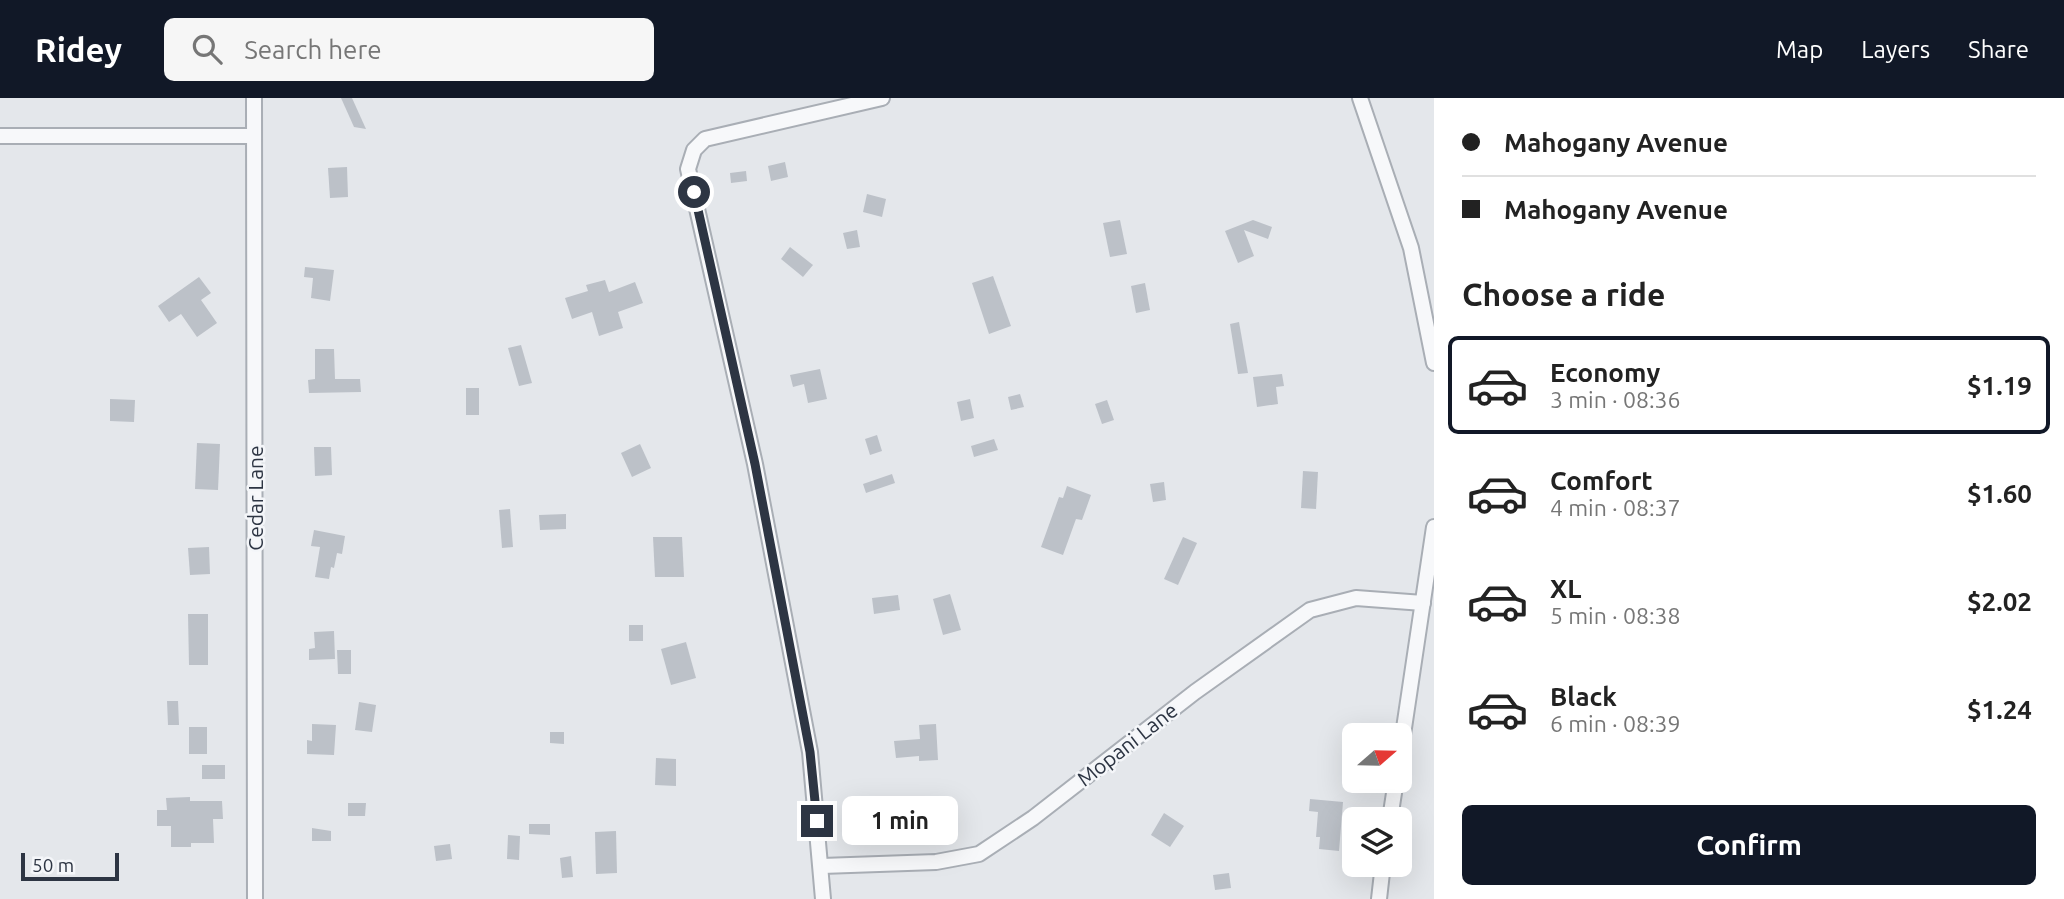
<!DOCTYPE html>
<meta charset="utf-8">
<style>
body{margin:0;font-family:Ubuntu,sans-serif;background:#f6f6f6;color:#222;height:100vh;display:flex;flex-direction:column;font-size:26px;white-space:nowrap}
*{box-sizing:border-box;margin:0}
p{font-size:23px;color:#767676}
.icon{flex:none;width:38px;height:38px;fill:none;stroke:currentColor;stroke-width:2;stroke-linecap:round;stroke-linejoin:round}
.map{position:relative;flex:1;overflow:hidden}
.panel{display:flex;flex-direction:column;background:#fff;width:630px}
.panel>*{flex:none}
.top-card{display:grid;align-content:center;height:154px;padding:0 28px;background:#fff}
.needle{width:46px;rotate:70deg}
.tools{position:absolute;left:1342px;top:625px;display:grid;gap:14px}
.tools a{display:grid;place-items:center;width:70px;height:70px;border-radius:10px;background:#fff;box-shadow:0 7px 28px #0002;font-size:35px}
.scale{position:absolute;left:21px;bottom:18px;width:98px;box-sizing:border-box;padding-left:7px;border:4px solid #2d3543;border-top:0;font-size:19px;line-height:24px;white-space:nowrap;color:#2d3543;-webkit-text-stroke:5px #f4f6f9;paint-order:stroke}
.end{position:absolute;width:32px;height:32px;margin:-16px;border:9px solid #2d3543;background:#fff;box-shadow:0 0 0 4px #fff}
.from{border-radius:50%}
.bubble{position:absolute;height:49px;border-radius:10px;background:#fff;box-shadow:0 7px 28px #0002;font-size:23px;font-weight:600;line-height:49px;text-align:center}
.top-card b{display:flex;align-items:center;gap:24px;height:66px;font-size:26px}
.top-card b+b{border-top:2px solid #e0e0e0}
.top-card i{width:18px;height:18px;background:#222}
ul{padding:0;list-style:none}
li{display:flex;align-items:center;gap:21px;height:98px;margin:0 14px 10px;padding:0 14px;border:4px solid transparent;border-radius:10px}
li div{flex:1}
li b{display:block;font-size:26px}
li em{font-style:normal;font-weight:600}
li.selected{border-color:#111827}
li>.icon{width:63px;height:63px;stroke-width:1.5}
h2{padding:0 28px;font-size:32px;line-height:84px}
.primary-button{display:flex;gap:14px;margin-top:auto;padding:14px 28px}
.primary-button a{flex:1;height:80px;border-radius:10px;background:#111827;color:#fff;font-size:28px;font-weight:600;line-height:80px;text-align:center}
header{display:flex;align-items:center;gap:42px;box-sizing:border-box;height:98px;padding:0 35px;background:#111827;color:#fff}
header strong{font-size:33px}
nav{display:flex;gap:38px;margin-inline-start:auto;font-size:24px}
.search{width:490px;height:63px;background:#f6f6f6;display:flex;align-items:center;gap:18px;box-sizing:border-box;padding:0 24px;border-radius:10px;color:#767676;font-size:26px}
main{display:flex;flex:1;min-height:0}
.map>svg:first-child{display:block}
.building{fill:#bcc1c8}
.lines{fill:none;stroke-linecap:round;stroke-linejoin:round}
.minor-casing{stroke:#a9aeb5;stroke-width:18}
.minor{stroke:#f7f8fa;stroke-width:14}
.route{stroke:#2d3543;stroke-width:9}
.labels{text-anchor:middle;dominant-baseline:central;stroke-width:5;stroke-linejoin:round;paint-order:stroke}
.street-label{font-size:21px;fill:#2d3543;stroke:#f4f6f9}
</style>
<header>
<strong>Ridey</strong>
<div class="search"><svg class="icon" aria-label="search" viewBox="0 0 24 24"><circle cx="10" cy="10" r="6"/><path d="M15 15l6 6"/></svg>Search here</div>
<nav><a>Map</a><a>Layers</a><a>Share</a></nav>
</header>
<main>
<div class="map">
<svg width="1434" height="801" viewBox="0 0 1434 801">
<rect width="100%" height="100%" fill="#e4e7eb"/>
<g class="building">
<path d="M341 0H352L366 31 354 29Z"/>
<path d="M785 64 788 79 771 83 768 68Z"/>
<path d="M347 69 348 99 330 100 328 70Z"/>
<path d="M746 73 747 83 731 85 730 75Z"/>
<path d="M867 96 886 101 882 119 863 114Z"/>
<path d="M1120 122 1127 156 1110 159 1103 125Z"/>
<path d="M1253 122 1272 129 1268 141 1244 132 1254 158 1238 165 1225 133Z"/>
<path d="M857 132 860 149 847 151 843 135Z"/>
<path d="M790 149 813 167 803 179 781 161Z"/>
<path d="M305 169 334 172 330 203 311 200 313 180 304 179Z"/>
<path d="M993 178 1011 228 989 236 972 185Z"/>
<path d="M199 179 211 195 201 202 217 225 197 239 181 216 169 224 158 208Z"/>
<path d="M605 182 609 194 635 184 643 205 618 214 623 230 599 238 592 214 572 221 565 200 588 193 586 187Z"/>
<path d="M1145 185 1150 212 1136 215 1131 188Z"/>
<path d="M1239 224 1248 275 1238 276 1230 226Z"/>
<path d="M521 247 532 285 519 288 508 250Z"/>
<path d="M315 251H334L335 281H360L361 294 309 295 308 282 315 281Z"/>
<path d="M820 271 827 301 808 305 804 286 793 289 790 277Z"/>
<path d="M1282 276 1284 288 1276 289 1278 306 1257 309 1253 279Z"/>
<rect x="466" y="290" width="13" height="27"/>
<path d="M1020 296 1024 309 1011 312 1008 299Z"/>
<path d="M110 301 135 302 134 324 110 323Z"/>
<path d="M970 301 974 320 961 323 957 304Z"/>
<path d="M1107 302 1114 322 1102 326 1095 306Z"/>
<path d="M877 337 882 353 870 357 865 341Z"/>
<path d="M994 341 998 352 974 359 971 348Z"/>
<path d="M197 345 220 346 218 392 195 391Z"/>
<path d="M640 346 651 370 632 379 621 355Z"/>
<path d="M314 349H331L332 377 315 378Z"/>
<path d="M1303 373 1318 374 1316 411 1301 410Z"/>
<path d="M892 376 895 385 866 395 863 386Z"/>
<path d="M1164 384 1166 402 1153 404 1150 386Z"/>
<path d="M1067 388 1091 397 1082 422 1076 421 1063 457 1041 449 1059 399 1063 400Z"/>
<path d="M510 411 513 449 502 450 499 412Z"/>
<path d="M566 416V431L540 432 539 417Z"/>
<path d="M314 432 345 438 342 456 337 455 334 470 331 469 329 481 315 479 320 449 311 448Z"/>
<path d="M653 439H682L684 479H655Z"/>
<path d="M1183 439 1197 445 1178 487 1164 481Z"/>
<path d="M209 449 210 476 190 477 188 450Z"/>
<path d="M950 496 961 532 943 537 933 501Z"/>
<path d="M898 497 900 512 874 516 872 500Z"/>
<path d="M188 516H208V567H189Z"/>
<rect x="629" y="527" width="14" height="16"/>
<path d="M334 533 335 561 309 562V551L315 550 314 534Z"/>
<path d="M686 544 696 580 671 587 661 551Z"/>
<path d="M337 552H351V576H338Z"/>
<path d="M167 603H178L179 627H168Z"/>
<path d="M359 604 376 607 372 634 355 632Z"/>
<path d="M312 626 336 627 334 657 307 656V642L312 643Z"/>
<path d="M936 626 938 662 919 663V658L896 660 894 643 920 641 919 627Z"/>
<rect x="189" y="629" width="18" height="27"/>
<path d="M550 634H564V646L550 645Z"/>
<path d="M656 660 676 661V688L655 687Z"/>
<rect x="202" y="667" width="23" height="14"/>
<path d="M190 699V703H222L223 721H213L214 745H191V749H171V728H157V712H167L166 700Z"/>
<path d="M1310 701 1343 704 1339 753 1319 751 1320 739H1316L1318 714 1309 713Z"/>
<path d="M348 705H366L365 718H348Z"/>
<path d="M1164 715 1184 728 1170 749 1151 737Z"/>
<path d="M529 726H550V737L529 736Z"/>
<path d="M312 730 331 733V743H312Z"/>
<path d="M616 733 617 775 596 776 595 734Z"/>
<path d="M508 737 520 738 519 762 507 761Z"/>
<path d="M450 746 452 761 436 763 434 748Z"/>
<path d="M571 758 573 779 562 780 560 760Z"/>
<path d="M1229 775 1231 790 1215 792 1213 777Z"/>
</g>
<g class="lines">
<defs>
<g id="minor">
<path d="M254 0 255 801"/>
<path d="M1360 0 1411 150 1434 265"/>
<path d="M0 38H254"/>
<path d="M1400 657 1434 429"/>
<path d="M1390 721 1396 682"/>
<path d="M822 768 936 764 979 756 1033 720 1195 594 1310 512 1356 500 1423 505"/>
<path d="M823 801 810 654 755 366 688 71 694 52 705 41 882 0"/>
<path d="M1379 801 1383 766"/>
</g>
</defs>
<use href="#minor" class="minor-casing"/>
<use href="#minor" class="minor"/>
</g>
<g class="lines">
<path class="route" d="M694 94 755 366 810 654 817 723"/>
</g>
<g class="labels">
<g class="street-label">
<text transform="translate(255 400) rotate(-90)">Cedar Lane</text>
<text transform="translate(1127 646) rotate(-38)">Mopani Lane</text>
</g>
</g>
</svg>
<div class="tools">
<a><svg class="needle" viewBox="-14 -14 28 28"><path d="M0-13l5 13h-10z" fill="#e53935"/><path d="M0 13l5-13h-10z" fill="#767676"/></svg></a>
<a><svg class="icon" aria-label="layers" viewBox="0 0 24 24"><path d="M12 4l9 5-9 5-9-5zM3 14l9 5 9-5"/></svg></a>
</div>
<div class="scale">50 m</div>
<i class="end from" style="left:694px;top:94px"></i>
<i class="end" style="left:817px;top:723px"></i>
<div class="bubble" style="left:842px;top:698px;width:116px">1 min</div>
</div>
<section class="panel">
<div class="top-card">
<b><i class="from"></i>Mahogany Avenue</b>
<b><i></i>Mahogany Avenue</b>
</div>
<h2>Choose a ride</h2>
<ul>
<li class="selected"><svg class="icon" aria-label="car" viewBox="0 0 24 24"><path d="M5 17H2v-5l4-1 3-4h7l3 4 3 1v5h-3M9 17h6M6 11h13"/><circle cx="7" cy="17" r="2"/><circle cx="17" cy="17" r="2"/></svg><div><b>Economy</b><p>3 min · 08:36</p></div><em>$1.19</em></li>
<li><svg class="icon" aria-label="car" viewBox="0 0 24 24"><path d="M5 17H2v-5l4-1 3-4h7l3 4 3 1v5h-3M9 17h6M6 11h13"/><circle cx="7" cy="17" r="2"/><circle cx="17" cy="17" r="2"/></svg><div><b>Comfort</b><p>4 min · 08:37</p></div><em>$1.60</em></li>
<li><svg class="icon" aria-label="car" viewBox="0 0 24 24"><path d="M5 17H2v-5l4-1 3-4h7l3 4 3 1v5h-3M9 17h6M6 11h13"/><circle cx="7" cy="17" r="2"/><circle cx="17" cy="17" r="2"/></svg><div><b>XL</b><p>5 min · 08:38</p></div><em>$2.02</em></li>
<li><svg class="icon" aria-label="car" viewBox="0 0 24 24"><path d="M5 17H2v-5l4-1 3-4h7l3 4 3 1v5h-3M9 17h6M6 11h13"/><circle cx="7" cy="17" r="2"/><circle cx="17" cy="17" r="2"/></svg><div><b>Black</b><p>6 min · 08:39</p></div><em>$1.24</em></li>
</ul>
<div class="primary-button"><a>Confirm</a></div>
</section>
</main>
